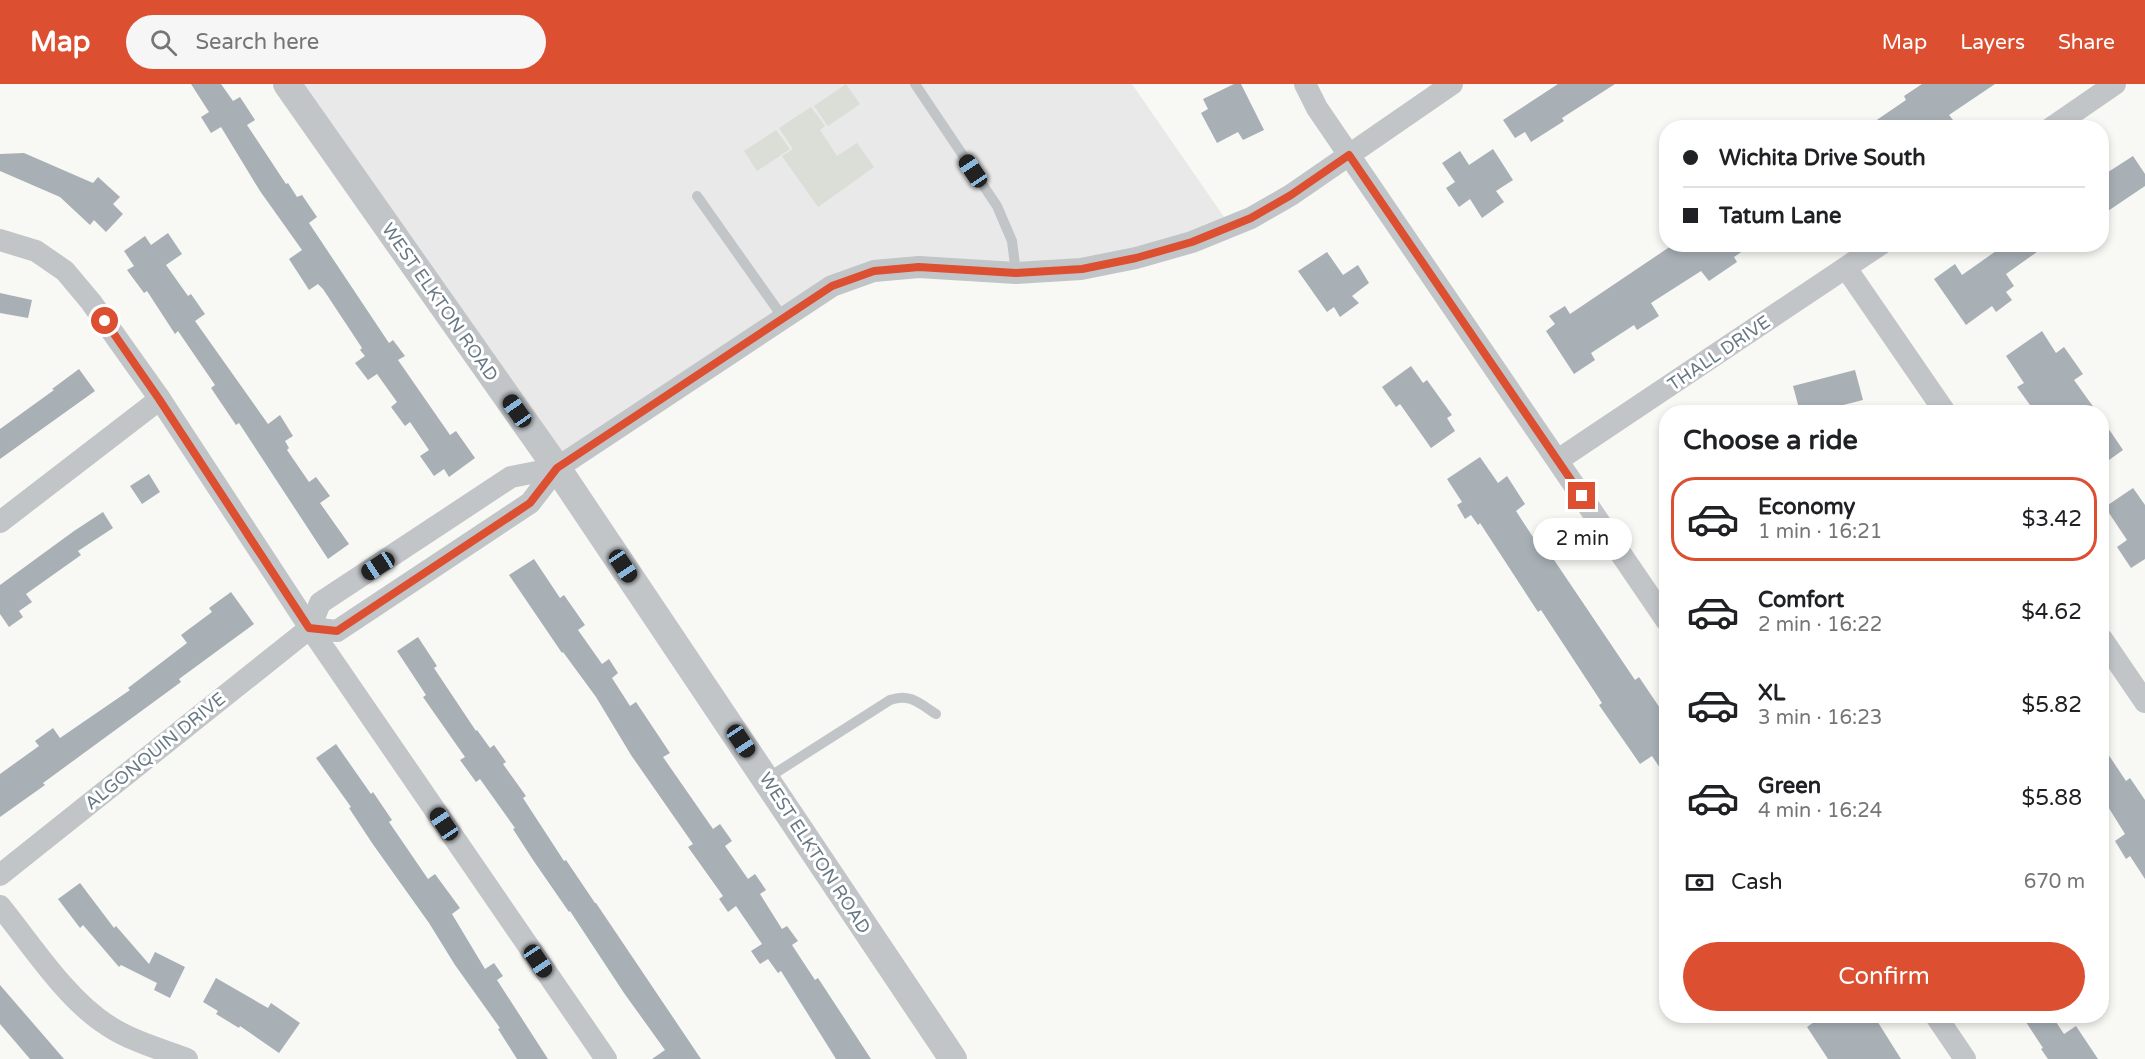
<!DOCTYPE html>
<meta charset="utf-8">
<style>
body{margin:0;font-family:"Varela Round",sans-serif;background:#f6f6f6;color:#202124;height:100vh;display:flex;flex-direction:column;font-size:22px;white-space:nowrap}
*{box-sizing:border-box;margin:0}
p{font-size:20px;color:#757577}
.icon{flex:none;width:33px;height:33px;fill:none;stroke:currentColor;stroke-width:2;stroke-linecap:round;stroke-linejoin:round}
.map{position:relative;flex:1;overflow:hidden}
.sheet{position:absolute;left:1659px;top:321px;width:450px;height:618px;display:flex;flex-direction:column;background:#fff;border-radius:24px;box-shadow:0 3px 9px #0003}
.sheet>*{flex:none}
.hud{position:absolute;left:1659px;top:36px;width:450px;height:132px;border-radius:24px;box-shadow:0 3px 9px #0003;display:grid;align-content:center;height:132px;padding:0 24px;background:#fff}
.end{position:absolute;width:27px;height:27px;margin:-14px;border:8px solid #dc4f30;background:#fff;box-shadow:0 0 0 3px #fff}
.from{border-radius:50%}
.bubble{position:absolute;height:42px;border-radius:21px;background:#fff;box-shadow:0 3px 9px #0003;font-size:20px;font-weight:600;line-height:42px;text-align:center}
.car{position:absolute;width:18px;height:36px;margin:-18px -9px;border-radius:8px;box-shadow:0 0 4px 2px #0007;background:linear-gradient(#222 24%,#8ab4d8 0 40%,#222 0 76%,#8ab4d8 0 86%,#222 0)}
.hud b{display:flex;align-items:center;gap:21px;height:57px;font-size:22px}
.hud b+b{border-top:2px solid #e0e0e0}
.hud i{width:15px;height:15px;background:#202124}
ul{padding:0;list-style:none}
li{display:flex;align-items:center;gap:18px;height:84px;margin:0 12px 9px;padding:0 12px;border:3px solid transparent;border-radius:24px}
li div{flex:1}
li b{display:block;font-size:22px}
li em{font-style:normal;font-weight:600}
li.on{border-color:#dc4f30}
li>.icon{width:54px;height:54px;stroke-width:1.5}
h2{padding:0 24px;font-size:27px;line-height:72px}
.pay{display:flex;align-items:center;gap:15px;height:66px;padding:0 24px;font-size:22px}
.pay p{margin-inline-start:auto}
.button{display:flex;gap:12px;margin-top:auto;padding:12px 24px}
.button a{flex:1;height:69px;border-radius:36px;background:#dc4f30;color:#fff;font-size:24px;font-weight:600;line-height:69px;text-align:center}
header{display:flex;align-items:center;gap:36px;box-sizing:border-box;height:84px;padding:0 30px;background:#dc4f30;color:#fff}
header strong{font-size:28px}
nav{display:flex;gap:33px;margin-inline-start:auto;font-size:21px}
.search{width:420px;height:54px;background:#f6f6f6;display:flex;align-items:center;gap:15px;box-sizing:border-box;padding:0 21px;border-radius:33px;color:#757577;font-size:22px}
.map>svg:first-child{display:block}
.built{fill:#e8e9e8}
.green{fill:#daded6}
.building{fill:#a8b0b6}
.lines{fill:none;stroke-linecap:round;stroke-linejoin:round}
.service{stroke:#c1c5c8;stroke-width:10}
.minor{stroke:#c1c5c8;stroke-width:22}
.tertiary{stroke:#c1c5c8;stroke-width:28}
.route{stroke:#dc4f30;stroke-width:8}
.labels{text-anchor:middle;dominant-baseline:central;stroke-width:6;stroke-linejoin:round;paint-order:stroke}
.street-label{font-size:18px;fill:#687985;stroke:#fff}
</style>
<header>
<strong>Map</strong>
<div class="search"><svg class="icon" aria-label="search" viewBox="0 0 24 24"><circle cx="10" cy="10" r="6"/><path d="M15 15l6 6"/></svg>Search here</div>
<nav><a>Map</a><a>Layers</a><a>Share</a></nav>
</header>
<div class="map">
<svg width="2145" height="975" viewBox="0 0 2145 975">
<rect width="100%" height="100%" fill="#f8f8f5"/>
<path class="built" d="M290 0H1132L1231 143 1136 174 874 187 557 384Z"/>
<g class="green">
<path d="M846 0 860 20 828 42 814 22Z"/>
<path d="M811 23 825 42 820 46 837 72 857 59 874 83 818 123 782 72 793 65 779 44Z"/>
<path d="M776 46 790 65 757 87 744 67Z"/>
</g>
<g class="building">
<path d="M191 0H221L233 17 240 13 255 36 247 41 286 100 288 99 297 113 302 111 317 133 309 139 389 259 393 256 405 272 398 276 450 351 456 347 475 374 449 393 444 385 434 392 420 372 429 366 410 338 405 342 391 323 397 318 377 290 368 296 355 279 365 272 360 266 362 264 323 205 318 200 309 206 289 175 302 166 260 107 221 43 211 49 201 33 209 28Z"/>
<path d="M1234 0H1241L1264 46 1243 56 1238 48 1217 59 1201 29 1208 25 1203 15Z"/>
<path d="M1558 0H1615L1562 34 1564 37 1531 58 1525 48 1515 54 1503 36Z"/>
<path d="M1922 0H1995L1949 31 1953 36 1943 44H1865L1906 16 1904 12Z"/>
<path d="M1493 65 1513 96 1496 107 1504 118 1482 134 1470 115 1459 123 1446 104 1455 98 1442 79 1460 67 1469 81Z"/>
<path d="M24 69 93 99 98 93 120 113 113 120 123 130 106 148 94 136 90 141 60 113 0 87V70Z"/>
<path d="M2133 72 2145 90V102L2102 131V92Z"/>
<path d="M168 149 182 170 166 181 188 212 191 210 205 230 195 237 268 340 280 331 293 352 285 357 289 364 287 366 309 398 316 393 330 412 320 419 349 460 328 475 239 339 236 341 211 304 215 301 178 247 175 250 147 207 144 209 127 186 134 182 124 167 145 152 151 161Z"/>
<path d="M1674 160H1753L1734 173 1737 178 1709 197 1701 187 1651 219 1659 232 1637 246 1634 241 1591 269 1595 276 1574 290 1546 247 1555 240 1549 232 1565 222 1570 230Z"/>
<path d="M2006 160H2048L2006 190 2014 202 2006 208 2012 216 1996 228 1992 222 1966 241 1934 195 1955 180 1962 191Z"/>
<path d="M1327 168 1343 191 1358 181 1369 199 1352 212 1359 219 1340 233 1334 223 1327 228 1298 187Z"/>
<path d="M0 209 32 216 28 234 0 229Z"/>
<path d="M2042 247 2056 269 2064 263 2083 290 2074 296 2097 328H2035L2017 303 2024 299 2006 272Z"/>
<path d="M1411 282 1423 299 1427 296 1452 331 1447 334 1455 347 1431 364 1400 320 1396 323 1382 303Z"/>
<path d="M79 285 95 307 0 375V345L54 306 52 305Z"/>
<path d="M1855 286 1863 316 1816 328H1800L1793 302Z"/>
<path d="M2102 335 2123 366 2102 381Z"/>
<path d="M1480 373 1498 399 1507 392 1525 420 1516 427 1542 467 1546 464 1635 596 1639 593 1666 633V693L1652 672 1640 680 1599 621 1602 619 1541 526 1538 528 1480 439 1478 441 1471 431 1465 435 1457 421 1462 418 1447 395Z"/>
<path d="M149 390 160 408 142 420 130 402Z"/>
<path d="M2133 404 2145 421V475L2131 484 2117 463 2127 456 2105 423Z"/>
<path d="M103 428 113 444 78 467 81 471 26 510 32 518 19 527 23 533 9 543 0 530V501L74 447Z"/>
<path d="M534 475 560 514 564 511 585 541 578 546 602 580 609 575 618 589 612 594 630 622 636 618 670 669 663 673 713 745 720 740 732 757 725 762 748 795 755 790 766 806 760 810 782 845 787 842 798 857 792 861 815 896 818 894 871 975H836L781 887 778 889 768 875 760 880 751 867 762 860 736 822 728 828 719 815 723 812 688 763 693 760 631 671 596 613 563 568 562 569 509 491Z"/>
<path d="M231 508 254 540 179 595 181 598 43 699 45 701 0 733V690L39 662 35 657 53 644 60 654 130 606 128 604 187 559 181 551 212 528 209 524Z"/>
<path d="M418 553 437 582 434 584 476 647 477 646 490 664 494 661 506 678 503 680 526 712 523 714 564 777 566 776 595 819H596L701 975H652L665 966 624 909 570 827 569 828 533 776 513 745 515 744 480 695 476 698 460 676 465 673 423 613 426 611 397 567Z"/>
<path d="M336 660 371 710 373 708 392 736 389 738 428 795 435 790 460 824 452 830 485 885 494 879 503 892 497 896 548 975H517L498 945 500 944 455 881 429 839 372 759 349 724 351 723 316 674Z"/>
<path d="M2102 661 2126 697 2130 694 2145 716V795L2130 772 2126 775 2115 757 2125 750 2102 713Z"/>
<path d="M80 799 114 844 116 842 149 880 155 868 185 883 170 914 154 906 157 899 121 881 119 883 83 841 80 844 58 815Z"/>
<path d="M216 894 268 924 271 919 300 939 279 969 240 942 239 944 216 930 218 927 203 918Z"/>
<path d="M0 901 64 975H30L0 940Z"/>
<path d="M1810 932H1874L1901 975H1828L1807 943 1814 938Z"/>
<path d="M2022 932H2052L2064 950 2076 942 2098 975H2048L2041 965 2043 964Z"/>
</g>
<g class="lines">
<g class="service">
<path d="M915 0 997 122 1012 157 1016 189"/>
<path d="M697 112 784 235"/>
<path d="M766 695 890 616C910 609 919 619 936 630"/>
</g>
<g class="minor">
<path d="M1305 0 1317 24 1666 536"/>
<path d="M2051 44 2115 0"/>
<path d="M0 156 36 167 65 187 91 218 160 315 310 544 606 975"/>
<path d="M1846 184 1945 328"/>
<path d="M1558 376 1881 160"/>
<path d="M0 438 160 315"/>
<path d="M310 544 337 547 530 419 557 384 832 202 874 187 919 183 1016 189 1081 185 1136 174 1192 158 1251 134 1291 111 1452 0"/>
<path d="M2102 555 2145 618"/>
<path d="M0 791 310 544 320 519 511 393 557 384"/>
<path d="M0 822C31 860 66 915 107 941 131 957 160 965 187 975"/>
<path d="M1936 932 1965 975"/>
</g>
<path class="tertiary" d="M287 0 557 384 953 975"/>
</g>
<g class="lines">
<path class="route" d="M105 237 159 315 309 544 337 547 530 419 557 384 832 202 874 187 919 183 1016 189 1082 185 1136 174 1192 158 1251 134 1291 111 1349 71 1582 412"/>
</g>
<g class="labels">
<g class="street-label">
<text transform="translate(440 218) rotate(55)">WEST ELKTON ROAD</text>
<text transform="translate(1719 269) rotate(-34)">THALL DRIVE</text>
<text transform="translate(155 667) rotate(-39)">ALGONQUIN DRIVE</text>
<text transform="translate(815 769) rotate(57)">WEST ELKTON ROAD</text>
</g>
</g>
</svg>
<i class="end from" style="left:105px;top:237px"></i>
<i class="end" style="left:1582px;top:412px"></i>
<div class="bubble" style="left:1533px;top:434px;width:99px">2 min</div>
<i class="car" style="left:973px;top:87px;rotate:326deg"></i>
<i class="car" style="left:517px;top:327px;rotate:325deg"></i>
<i class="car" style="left:378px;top:482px;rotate:237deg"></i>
<i class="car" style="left:623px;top:482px;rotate:146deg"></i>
<i class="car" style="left:741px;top:657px;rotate:146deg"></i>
<i class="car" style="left:444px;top:740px;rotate:326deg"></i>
<i class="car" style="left:538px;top:877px;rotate:146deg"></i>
<div class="hud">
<b><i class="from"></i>Wichita Drive South</b>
<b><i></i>Tatum Lane</b>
</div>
<section class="sheet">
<h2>Choose a ride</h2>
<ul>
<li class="on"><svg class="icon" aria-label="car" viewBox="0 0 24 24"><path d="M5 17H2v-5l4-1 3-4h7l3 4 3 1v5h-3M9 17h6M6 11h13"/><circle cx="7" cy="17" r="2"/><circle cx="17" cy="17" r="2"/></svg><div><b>Economy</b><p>1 min · 16:21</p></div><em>$3.42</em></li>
<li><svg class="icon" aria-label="car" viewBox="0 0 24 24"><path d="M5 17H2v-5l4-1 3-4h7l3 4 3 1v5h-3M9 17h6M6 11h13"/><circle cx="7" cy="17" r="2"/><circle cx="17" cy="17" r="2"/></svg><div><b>Comfort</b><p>2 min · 16:22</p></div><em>$4.62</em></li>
<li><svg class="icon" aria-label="car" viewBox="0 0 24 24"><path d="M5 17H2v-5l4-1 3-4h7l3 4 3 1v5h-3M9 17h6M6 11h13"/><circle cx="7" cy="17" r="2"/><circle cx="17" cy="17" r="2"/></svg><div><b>XL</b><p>3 min · 16:23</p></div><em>$5.82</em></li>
<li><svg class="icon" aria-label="car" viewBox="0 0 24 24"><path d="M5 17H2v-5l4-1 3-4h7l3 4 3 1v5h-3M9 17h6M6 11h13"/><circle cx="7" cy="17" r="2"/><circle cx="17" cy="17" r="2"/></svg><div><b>Green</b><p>4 min · 16:24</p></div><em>$5.88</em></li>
</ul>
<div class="pay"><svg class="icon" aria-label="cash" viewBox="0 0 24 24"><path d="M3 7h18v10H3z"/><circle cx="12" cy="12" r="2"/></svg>Cash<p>670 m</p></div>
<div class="button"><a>Confirm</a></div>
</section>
</div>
